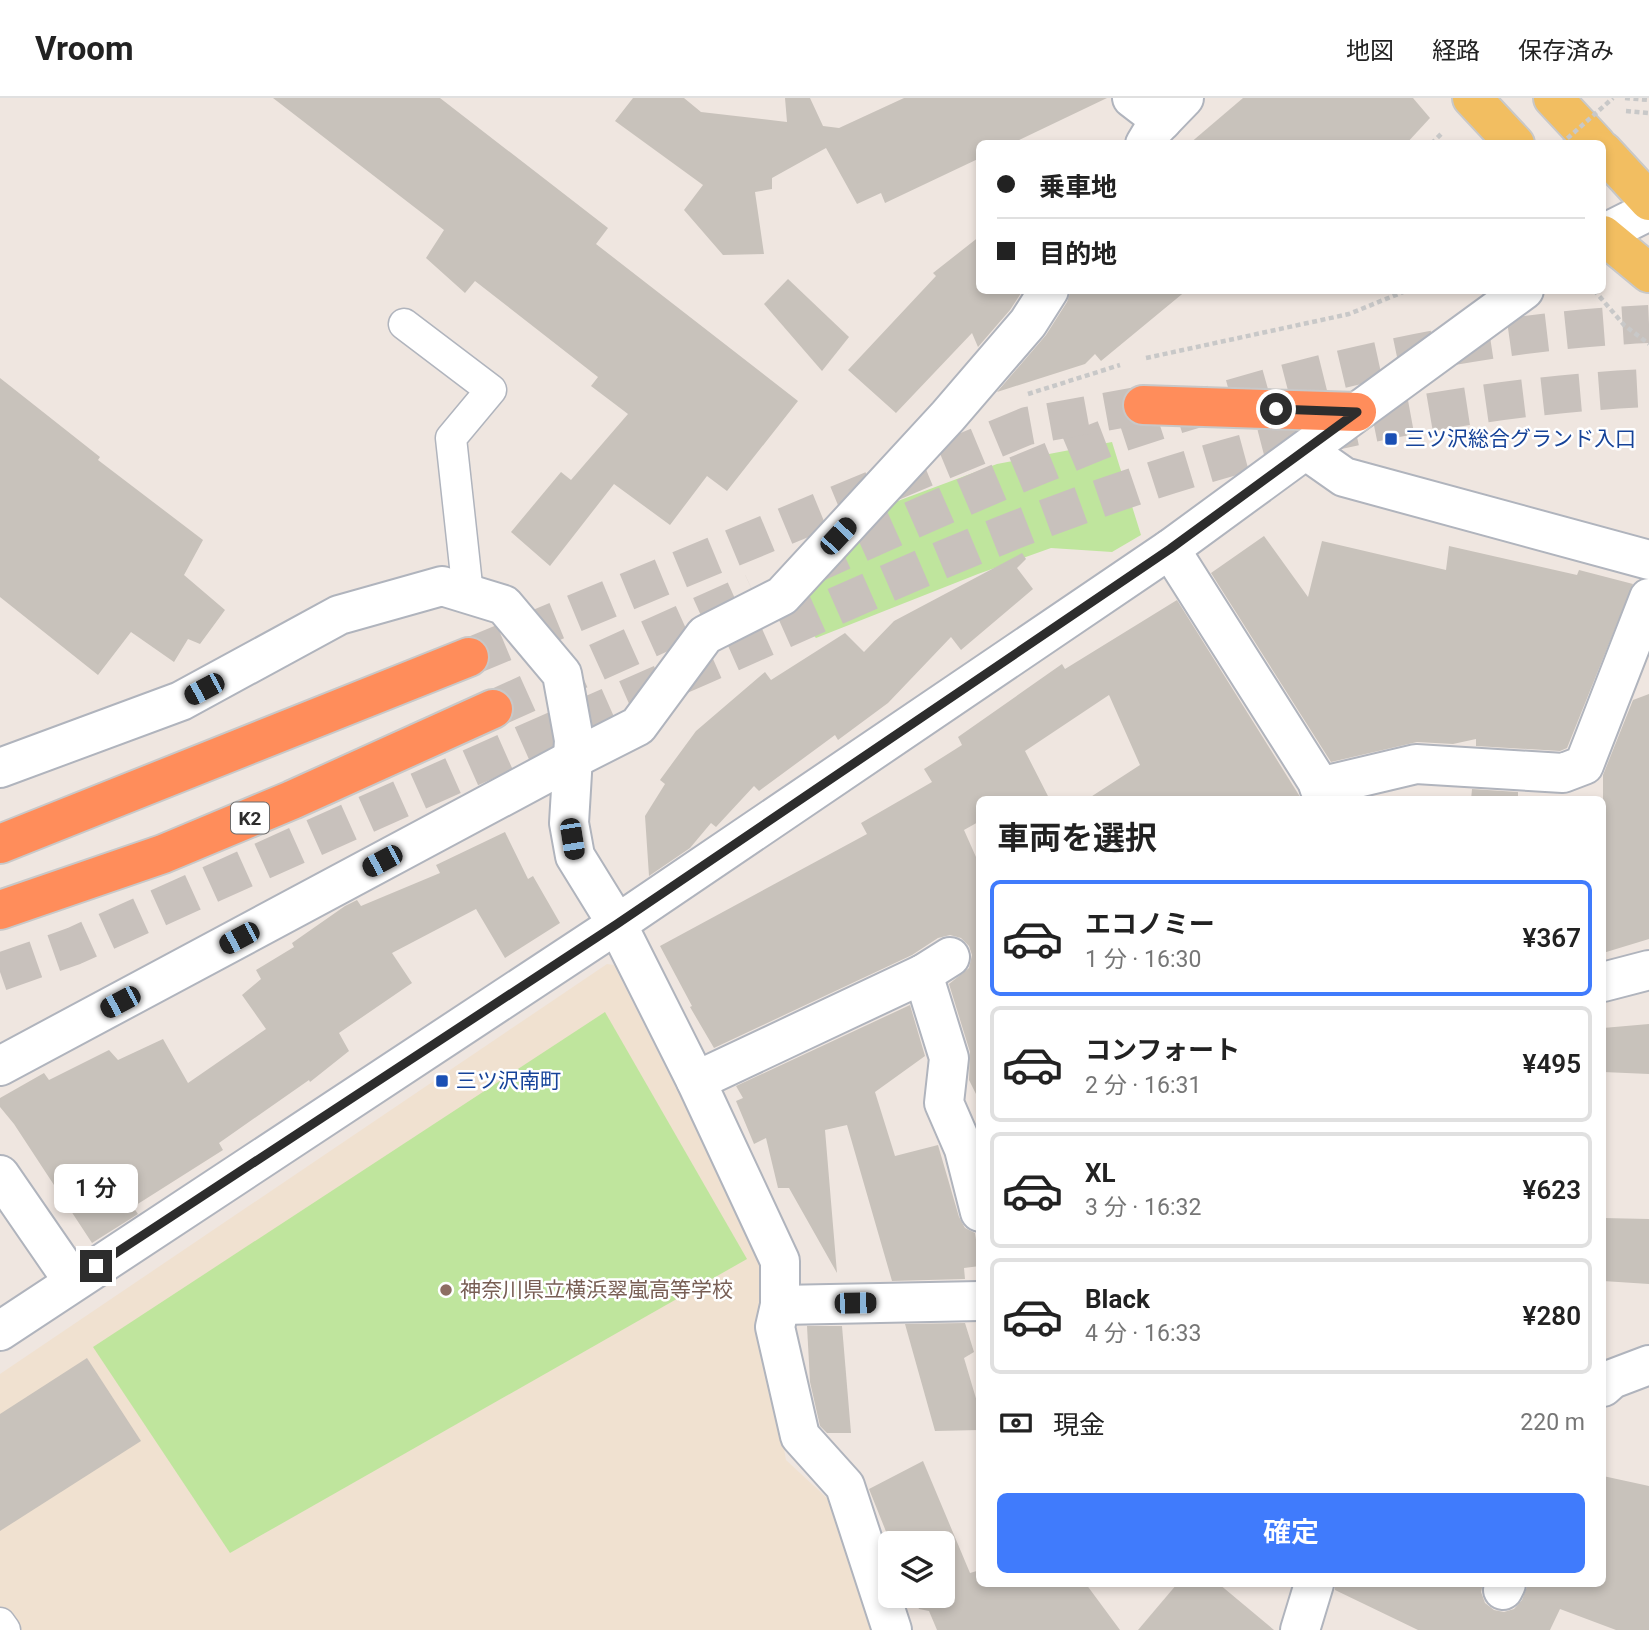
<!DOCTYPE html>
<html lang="ja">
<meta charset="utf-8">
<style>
body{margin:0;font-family:Roboto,"Noto Sans JP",sans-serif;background:#f2f2f2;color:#222;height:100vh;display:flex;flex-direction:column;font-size:26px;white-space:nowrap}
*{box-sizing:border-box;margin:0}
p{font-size:23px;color:#767676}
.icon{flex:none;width:38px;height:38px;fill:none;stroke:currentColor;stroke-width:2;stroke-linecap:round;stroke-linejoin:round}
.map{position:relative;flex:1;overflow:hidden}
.side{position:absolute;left:976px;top:698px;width:630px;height:791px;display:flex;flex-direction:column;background:#fff;border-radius:10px;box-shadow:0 4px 10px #0003}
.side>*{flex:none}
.top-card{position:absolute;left:976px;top:42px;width:630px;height:154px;border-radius:10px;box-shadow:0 4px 10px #0003;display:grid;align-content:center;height:154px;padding:0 21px;background:#fff}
.fabs{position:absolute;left:878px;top:1433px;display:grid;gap:14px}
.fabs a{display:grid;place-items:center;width:77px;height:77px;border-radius:10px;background:#fff;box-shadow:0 4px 10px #0003;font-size:35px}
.end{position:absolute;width:32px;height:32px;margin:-16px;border:9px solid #2d2d2d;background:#fff;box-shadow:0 0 0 4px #fff}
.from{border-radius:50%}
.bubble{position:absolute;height:49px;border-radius:10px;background:#fff;box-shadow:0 4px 10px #0003;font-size:23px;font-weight:600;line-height:49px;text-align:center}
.car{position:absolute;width:21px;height:42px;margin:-21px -10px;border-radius:9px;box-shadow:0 0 5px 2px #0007;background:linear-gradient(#222 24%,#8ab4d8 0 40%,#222 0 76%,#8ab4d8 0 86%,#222 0)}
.top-card b{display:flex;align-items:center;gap:24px;height:66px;font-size:26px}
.top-card b+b{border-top:2px solid #e0e0e0}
.top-card i{width:18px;height:18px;background:#222}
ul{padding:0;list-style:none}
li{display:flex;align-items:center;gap:21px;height:116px;margin:0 14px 10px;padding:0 7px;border:4px solid #e0e0e0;border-radius:10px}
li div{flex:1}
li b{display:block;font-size:26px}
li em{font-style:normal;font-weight:600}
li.active{border-color:#407bfc}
li>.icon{width:63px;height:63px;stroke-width:1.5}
h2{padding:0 21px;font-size:32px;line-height:84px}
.pay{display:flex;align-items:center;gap:18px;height:77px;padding:0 21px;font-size:26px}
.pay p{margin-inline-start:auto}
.action{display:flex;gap:14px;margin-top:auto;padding:14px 21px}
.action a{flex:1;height:80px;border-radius:10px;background:#407bfc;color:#fff;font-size:28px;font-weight:600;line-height:80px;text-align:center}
header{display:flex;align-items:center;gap:42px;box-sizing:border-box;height:98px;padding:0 35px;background:#fff;border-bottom:2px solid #e0e0e0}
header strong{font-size:33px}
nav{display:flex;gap:38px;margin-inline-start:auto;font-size:24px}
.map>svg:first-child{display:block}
.education{fill:#f0e1d0}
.green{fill:#bfe59d}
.building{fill:#c8c2bb}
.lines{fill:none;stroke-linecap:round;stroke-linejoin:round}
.motorway-tunnel{stroke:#c8c1bc;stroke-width:38;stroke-dasharray:38 19;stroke-linecap:butt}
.service-casing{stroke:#b0b4bd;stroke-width:33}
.minor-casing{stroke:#b0b4bd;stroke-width:42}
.tertiary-casing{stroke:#b0b4bd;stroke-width:42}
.primary-casing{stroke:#c8c8c8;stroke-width:42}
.motorway-casing{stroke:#c8c8c8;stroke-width:42}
.path{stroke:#c8c8c8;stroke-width:4.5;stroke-dasharray:5 3.5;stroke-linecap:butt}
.service{stroke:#fff;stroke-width:30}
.minor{stroke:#fff;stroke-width:38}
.tertiary{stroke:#fff;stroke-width:38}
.primary{stroke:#f2be61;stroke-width:38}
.motorway{stroke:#ff8d5b;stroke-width:38}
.path-bridge{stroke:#c8c8c8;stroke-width:4.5;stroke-dasharray:5 3.5;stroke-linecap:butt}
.route{stroke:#2d2d2d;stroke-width:9}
.transit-dot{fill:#1a4fb4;stroke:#fff;stroke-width:2.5}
.education-dot{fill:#8d6e63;stroke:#fff;stroke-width:2.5}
.labels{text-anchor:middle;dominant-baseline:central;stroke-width:5;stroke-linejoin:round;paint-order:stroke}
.shield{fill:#fff;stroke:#6c6c6c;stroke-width:2}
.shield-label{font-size:19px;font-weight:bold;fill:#2d2d2d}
.transit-label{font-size:21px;fill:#164399;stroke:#fff;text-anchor:start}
.education-label{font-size:21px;fill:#785e54;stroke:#fff;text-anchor:start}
</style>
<header>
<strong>Vroom</strong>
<nav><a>地図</a><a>経路</a><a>保存済み</a></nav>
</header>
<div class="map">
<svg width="1649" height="1532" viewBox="0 0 1649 1532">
<rect width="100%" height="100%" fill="#efe6e0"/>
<path class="education" d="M607 866 614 867 765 1167 763 1233 786 1362 829 1402 872 1532H0V1276Z"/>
<g class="green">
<path d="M1112 344 1141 437 1112 454 1051 450 978 476 816 540 789 511 887 407 997 366Z"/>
<path d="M605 914 747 1161 230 1455 93 1249Z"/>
</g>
<g class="building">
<path d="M273 0H440L608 130 596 146 798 303 727 393 707 378 670 427 614 386 550 468 511 434 561 374 571 382 628 316 591 288 598 279 475 183 465 195 426 160 444 132Z"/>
<path d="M633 0H684L701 14 787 24 785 0H810L823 28 839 30 904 0H1107L1011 46H980V60L885 105 881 95 857 106 826 50 772 80V91L755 94 764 156 723 157 684 112 703 87 615 23Z"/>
<path d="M1243 0H1413L1430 20 1406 46H1189Z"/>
<path d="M980 138V192H1023L1010 212 978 249 972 235 896 315 848 272 936 178 933 175Z"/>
<path d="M788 181 849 239 822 273 764 206Z"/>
<path d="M1071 192H1187L1101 263 1095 256 1085 266 997 294 1046 237 1067 204Z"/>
<path d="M0 280 100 359 98 362 203 442 184 477 225 512 200 546 188 541 174 564 131 534 98 577 0 499Z"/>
<path d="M1264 438 1308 499 1322 443 1446 472 1449 448 1577 477 1579 472 1633 486 1567 650 1560 653 1476 648V641L1453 646 1417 644 1331 664 1211 475Z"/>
<path d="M1022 455 1026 461 1017 470 1033 491 961 552 951 539 888 605 838 642 835 637 759 693 754 688 716 729 711 725 690 750 649 778 645 718 665 686 660 682 696 633 765 574 771 582 845 535 864 554 894 523Z"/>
<path d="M1177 502 1302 702H1086L1140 667 1109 597 1025 653 1050 702H980V723L964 732 980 768V1004L969 982 970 954 949 886 969 870 972 857 969 848 961 840 950 837 938 840 912 857 714 950 690 909 692 908 660 848 867 736 861 725 932 684 924 671 962 647 958 639 1062 566 1065 571Z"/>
<path d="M1649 596V841L1603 855V677L1633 602Z"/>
<path d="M1472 691 1518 694V702H1471Z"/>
<path d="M505 734 528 781 533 778 560 825 505 860 476 811 392 855 412 885 339 935 349 953 310 984 309 982 219 1045 223 1052 133 1109 138 1116 92 1145 14 1026 0 1009V1000L44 975 49 982 109 952 118 962 163 941 188 985 266 931 242 897 261 881 256 872 294 849 292 845 345 808 357 802 361 808 440 775 436 767Z"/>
<path d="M910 907 925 958 875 994 895 1058 938 1047 959 1119 965 1130 975 1135 980 1168 964 1170 965 1181 892 1183 847 1027 825 1032 837 1175 789 1090H778L766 1040 754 1046 736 1003 743 1000 736 988Z"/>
<path d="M1649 926V976L1603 974V930Z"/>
<path d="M1603 1120 1649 1121V1186L1603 1183Z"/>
<path d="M965 1225 974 1254 964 1260 980 1314V1332L935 1333 905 1226Z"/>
<path d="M807 1228H842L851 1335H827L820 1328 810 1284Z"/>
<path d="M87 1260 141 1343 0 1433V1316Z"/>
<path d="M923 1363 970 1475 980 1472V1486H1086L1120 1532H937L929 1513 919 1511 913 1498H943V1446H891L869 1391Z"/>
<path d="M1603 1378 1649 1388V1532H1616L1560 1511 1550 1532H1418L1335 1492V1486H1483L1481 1494 1485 1505 1494 1512 1504 1514 1514 1511 1522 1502 1528 1486H1603Z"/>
<path d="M1177 1486H1219L1274 1532H1138Z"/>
</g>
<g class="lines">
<g class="motorway-tunnel">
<path d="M808 469C885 434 962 399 1041 367 1066 357 1090 346 1115 337 1287 279 1468 234 1649 226"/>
<path d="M469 559 1027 328 1143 307"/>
<path d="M493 611 753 494"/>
<path d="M0 874 74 848C284 753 495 658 706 566 838 508 968 446 1104 399 1274 339 1468 298 1649 290"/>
</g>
<defs>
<g id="service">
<path d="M404 226 491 292 451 340 468 496"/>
<path d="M0 1525 5 1532"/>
</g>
<g id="minor">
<path d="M1132 0 1162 23"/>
<path d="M1145 46 1154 31 1184 0"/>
<path d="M1307 353 1344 379 1649 462"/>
<path d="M1170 451 1317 683 1326 702"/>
<path d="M1319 689 1416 666 1563 675 1584 667 1649 500"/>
<path d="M617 826 696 983 780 1163V1207L775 1229 800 1338 845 1388 892 1532"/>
<path d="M923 876 949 960 944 1005 964 1051 980 1114"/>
<path d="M1603 884 1649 872"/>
<path d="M0 968 573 661 638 628 705 537 782 498 948 318 1028 225 1049 192"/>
<path d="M696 983 923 876 950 859"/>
<path d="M0 1077 73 1183"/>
<path d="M780 1207 980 1203"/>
<path d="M1603 1289 1612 1281 1649 1267"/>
<path d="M1503 1492 1506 1486"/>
<path d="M1300 1532 1314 1486"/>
</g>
<g id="tertiary">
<path d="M1603 136 1649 113"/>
<path d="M0 670 181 603 339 517 442 488 504 507 562 576 574 642 569 725 575 758 617 826"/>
<path d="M0 1233 617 826 1170 451 1524 192"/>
</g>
<g id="primary">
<path d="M1472 0 1515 46"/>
<path d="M1553 0 1596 46"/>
<path d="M1603 53 1649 103"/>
<path d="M1603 137 1649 175"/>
</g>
<g id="motorway">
<path d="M1143 307 1357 314"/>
<path d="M0 746 469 559"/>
<path d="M0 812 163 756 292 702 493 611"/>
</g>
</defs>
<use href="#service" class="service-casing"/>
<use href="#minor" class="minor-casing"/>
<use href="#tertiary" class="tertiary-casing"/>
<use href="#primary" class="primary-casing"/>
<use href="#motorway" class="motorway-casing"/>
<g class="path">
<path d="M1625 0 1649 2"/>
<path d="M1626 13 1649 15"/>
<path d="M1434 46 1433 44 1443 34"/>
<path d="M1594 192 1624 227 1649 246"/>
<path d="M1146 260 1349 216 1408 192"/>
<path d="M1028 296 1120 267"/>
</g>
<use href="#service" class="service"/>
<use href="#minor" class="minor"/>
<use href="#tertiary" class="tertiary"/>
<use href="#primary" class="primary"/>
<use href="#motorway" class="motorway"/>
<path class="path-bridge" d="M1561 46 1613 0"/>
</g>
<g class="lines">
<path class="route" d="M96 1168 617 826 1170 451 1357 314 1276 311"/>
</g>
<g class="transit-dot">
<rect x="1384" y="334" width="14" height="14" rx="3.5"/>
<rect x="435" y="976" width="14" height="14" rx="3.5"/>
</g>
<circle class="education-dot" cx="446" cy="1192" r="7"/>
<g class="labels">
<rect class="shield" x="231" y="704.5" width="38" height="31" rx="5"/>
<g class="shield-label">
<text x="250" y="720">K2</text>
</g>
<g class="transit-label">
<text x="1405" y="341">三ツ沢総合グランド入口</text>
<text x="456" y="983">三ツ沢南町</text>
</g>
<g class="education-label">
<text x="460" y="1192">神奈川県立横浜翠嵐高等学校</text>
</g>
</g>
</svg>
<div class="fabs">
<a><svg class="icon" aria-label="layers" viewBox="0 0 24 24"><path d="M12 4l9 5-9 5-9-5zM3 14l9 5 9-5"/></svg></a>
</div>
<i class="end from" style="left:1276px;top:311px"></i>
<i class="end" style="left:96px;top:1168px"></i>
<div class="bubble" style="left:54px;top:1066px;width:84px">1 分</div>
<i class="car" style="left:838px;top:438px;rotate:43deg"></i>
<i class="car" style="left:204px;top:591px;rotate:242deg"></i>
<i class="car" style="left:572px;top:741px;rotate:171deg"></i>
<i class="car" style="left:382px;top:763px;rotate:242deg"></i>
<i class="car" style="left:239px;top:840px;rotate:242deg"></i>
<i class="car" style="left:120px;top:904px;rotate:242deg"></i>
<i class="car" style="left:855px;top:1205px;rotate:89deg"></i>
<div class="top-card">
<b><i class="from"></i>乗車地</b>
<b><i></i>目的地</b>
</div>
<section class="side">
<h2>車両を選択</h2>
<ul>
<li class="active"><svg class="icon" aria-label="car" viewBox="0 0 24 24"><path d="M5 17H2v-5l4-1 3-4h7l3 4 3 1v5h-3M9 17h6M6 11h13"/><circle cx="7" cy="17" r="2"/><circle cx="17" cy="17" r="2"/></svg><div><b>エコノミー</b><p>1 分 · 16:30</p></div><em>¥367</em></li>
<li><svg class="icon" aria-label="car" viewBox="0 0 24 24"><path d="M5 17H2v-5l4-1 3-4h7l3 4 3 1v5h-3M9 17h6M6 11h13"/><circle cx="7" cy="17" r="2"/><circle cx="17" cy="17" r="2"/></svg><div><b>コンフォート</b><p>2 分 · 16:31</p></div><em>¥495</em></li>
<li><svg class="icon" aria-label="car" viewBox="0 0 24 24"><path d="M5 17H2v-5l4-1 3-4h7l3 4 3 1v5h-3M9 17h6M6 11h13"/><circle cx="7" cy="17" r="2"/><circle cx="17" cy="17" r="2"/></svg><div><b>XL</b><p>3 分 · 16:32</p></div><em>¥623</em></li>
<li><svg class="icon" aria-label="car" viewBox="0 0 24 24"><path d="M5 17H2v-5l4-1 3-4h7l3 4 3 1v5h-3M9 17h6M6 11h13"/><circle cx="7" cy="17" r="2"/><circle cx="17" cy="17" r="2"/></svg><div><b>Black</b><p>4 分 · 16:33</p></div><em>¥280</em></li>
</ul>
<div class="pay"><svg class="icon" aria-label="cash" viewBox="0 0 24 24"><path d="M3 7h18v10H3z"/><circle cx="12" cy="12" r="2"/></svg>現金<p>220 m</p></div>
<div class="action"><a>確定</a></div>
</section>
</div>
